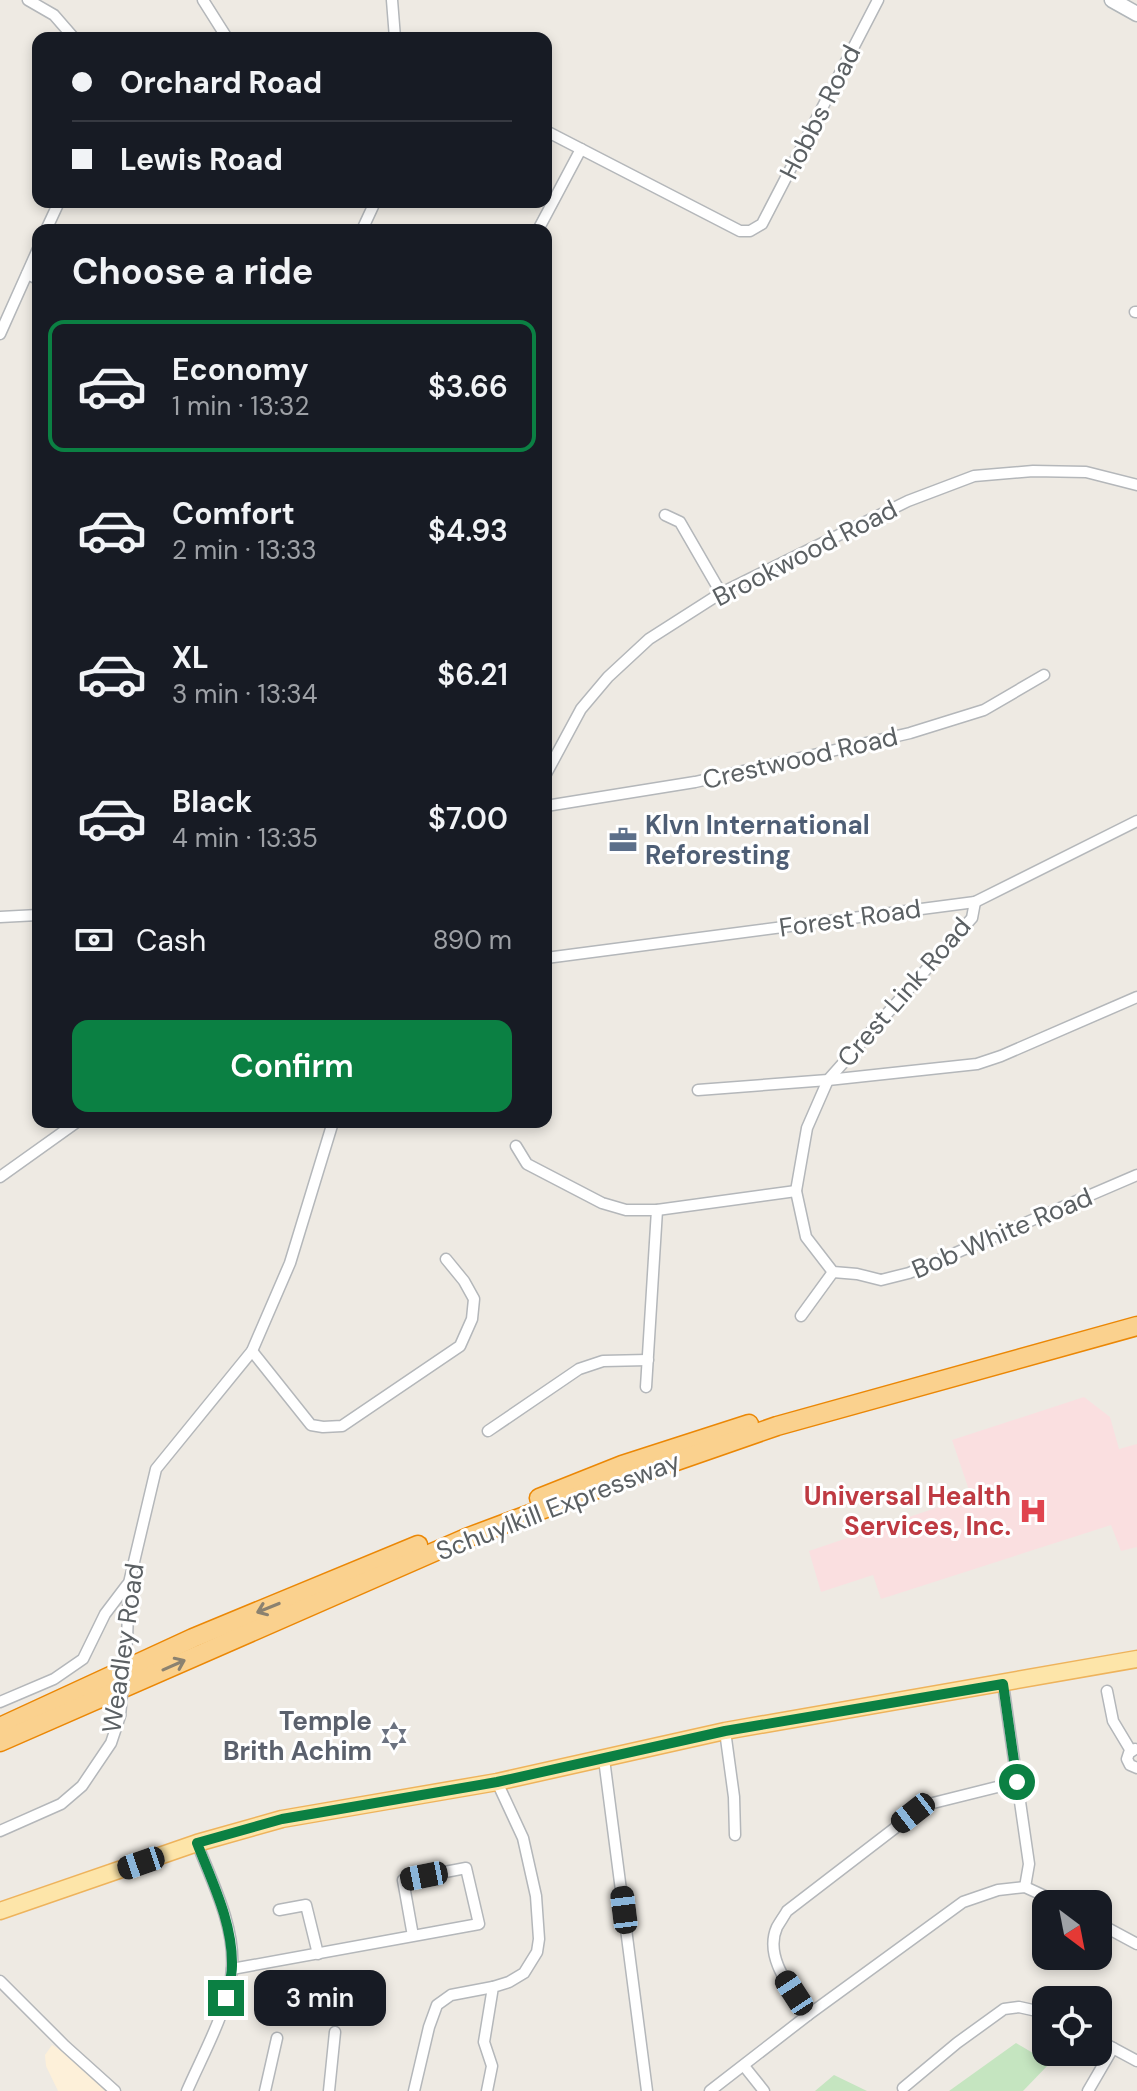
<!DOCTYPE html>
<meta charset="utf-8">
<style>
body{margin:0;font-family:"DM Sans",sans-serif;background:#20242c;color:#f1f3f6;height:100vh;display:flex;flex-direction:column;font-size:30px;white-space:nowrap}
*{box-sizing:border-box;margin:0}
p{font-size:26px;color:#9ea1a6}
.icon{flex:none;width:44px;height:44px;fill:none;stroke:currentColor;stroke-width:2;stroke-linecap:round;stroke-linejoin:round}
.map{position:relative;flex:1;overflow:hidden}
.side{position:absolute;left:32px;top:224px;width:520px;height:904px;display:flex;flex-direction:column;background:#171b24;border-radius:16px;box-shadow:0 4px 12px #0003}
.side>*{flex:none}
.banner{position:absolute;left:32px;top:32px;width:520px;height:176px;border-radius:16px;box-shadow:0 4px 12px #0003;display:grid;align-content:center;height:176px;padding:0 40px;background:#171b24}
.needle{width:52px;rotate:148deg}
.fabs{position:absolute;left:1032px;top:1890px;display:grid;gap:16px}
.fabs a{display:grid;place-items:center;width:80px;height:80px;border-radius:16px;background:#171b24;box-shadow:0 4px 12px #0003;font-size:40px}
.end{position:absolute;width:36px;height:36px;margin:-18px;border:10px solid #0b8043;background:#fff;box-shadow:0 0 0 4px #fff}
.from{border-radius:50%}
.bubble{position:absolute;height:56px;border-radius:16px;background:#171b24;box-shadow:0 4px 12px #0003;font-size:26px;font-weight:600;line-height:56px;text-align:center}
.car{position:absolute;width:24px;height:48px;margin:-24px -12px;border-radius:10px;box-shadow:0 0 6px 2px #0007;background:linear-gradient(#222 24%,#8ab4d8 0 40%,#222 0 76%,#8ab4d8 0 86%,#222 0)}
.banner b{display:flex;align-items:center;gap:28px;height:76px;font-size:30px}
.banner b+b{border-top:2px solid #363941}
.banner i{width:20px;height:20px;background:#f1f3f6}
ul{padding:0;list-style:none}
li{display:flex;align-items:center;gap:24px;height:132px;margin:0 16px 12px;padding:0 24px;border:4px solid transparent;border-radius:16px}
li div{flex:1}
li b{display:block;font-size:30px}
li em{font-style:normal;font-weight:600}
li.selected{border-color:#0b8043}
li>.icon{width:72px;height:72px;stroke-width:1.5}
h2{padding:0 40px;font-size:36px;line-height:96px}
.pay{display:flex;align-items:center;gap:20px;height:88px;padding:0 40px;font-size:30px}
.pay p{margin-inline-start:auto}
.button{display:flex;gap:16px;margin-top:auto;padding:16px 40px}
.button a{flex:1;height:92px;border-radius:16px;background:#0b8043;color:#fff;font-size:32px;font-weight:600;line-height:92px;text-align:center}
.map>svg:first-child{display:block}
.commercial{fill:#fdf0d9}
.medical{fill:#fadfe0}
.green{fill:#c5e5c0}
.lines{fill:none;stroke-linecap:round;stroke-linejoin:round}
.street-casing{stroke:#b4b7ba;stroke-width:13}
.secondary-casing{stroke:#b2b7ba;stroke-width:17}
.primary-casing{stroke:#eeb35c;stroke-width:19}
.highway-casing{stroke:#eb8705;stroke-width:21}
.street{stroke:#fff;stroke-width:10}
.secondary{stroke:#fff;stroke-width:14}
.primary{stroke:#fde5a9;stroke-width:16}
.highway{stroke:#fad18e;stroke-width:18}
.street-bridge-casing{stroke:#b4b7ba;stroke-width:13;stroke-linecap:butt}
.street-bridge{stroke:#fff;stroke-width:10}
.oneway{stroke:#8b8270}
.route{stroke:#0b8043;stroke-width:10}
.labels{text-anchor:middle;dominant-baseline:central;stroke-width:6;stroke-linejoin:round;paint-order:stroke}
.street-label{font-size:26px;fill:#5b6063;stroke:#fff}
.service-label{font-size:26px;font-weight:bold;fill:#4e5e75;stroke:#fff;text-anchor:start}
.health-label{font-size:26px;font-weight:bold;fill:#be3a42;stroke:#fff;text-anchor:end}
.worship-label{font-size:26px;font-weight:bold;fill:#5b616d;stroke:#fff;text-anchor:end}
</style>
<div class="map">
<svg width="1137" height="2091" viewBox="0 0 1137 2091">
<rect width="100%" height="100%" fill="#eeeae3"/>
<path class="commercial" d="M52 2045 68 2055 107 2091H58L46 2066 45 2055Z"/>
<path class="medical" d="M1084 1397 1110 1417 1119 1449 1137 1444V1547L1121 1551 1111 1525 881 1599 873 1575 821 1592 809 1551 971 1496 952 1440Z"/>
<g class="green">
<path d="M1016 2043 1050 2063 1023 2091H949Z"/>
<path d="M834 2075 867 2091H815Z"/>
</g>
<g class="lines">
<defs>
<g id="street">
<path d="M28 0 54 15 74 38"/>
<path d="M203 0 227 38"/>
<path d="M392 0 395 38"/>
<path d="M546 131 740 231H750L762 224 878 0"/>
<path d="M46 230 59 202"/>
<path d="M362 230 375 202"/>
<path d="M538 230 581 149"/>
<path d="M27 274 38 279"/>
<path d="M1135 312H1137"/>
<path d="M0 334 38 249"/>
<path d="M665 515 680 522 721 593"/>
<path d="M546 774 581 709 608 677 649 639 721 593 908 501 974 476 1033 471 1086 472 1137 485"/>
<path d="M546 806 695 782 910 733 984 710 1044 675"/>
<path d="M975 902 972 918 828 1080 807 1128 796 1191 806 1237 833 1272 857 1274 881 1280 909 1273 1137 1175"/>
<path d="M0 917 38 915"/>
<path d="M546 958 975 902 1137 821"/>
<path d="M698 1090 828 1080 977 1064 1001 1056 1137 997"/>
<path d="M516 1146 527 1164 602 1203 626 1210H657L796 1191"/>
<path d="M0 1177 77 1122"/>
<path d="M801 1316 833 1272"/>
<path d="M252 1351 311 1425 323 1427 342 1426 460 1346 472 1319 474 1299 464 1281 446 1259"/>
<path d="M646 1387 657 1210"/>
<path d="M488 1431 579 1369 603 1361 648 1360"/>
<path d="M127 1640 129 1583 156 1469 252 1351 290 1263 333 1122"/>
<path d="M1003 1684 1029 1864 1025 1887"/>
<path d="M1107 1691 1113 1721 1131 1751"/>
<path d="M0 1702 54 1679 83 1659 105 1614 127 1585"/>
<path d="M725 1731 734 1797 735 1835"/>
<path d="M1135 1749 1129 1753 1127 1759 1130 1765 1137 1768"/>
<path d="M604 1759 647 2091"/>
<path d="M0 1831 61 1804 82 1786 111 1743 120 1716"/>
<path d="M279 1910 306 1905 318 1954"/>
<path d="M1098 1923 1137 1944"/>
<path d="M232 1969 479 1924 466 1868 403 1880 413 1936"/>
<path d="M0 1981 65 2046 115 2091"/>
<path d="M808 2015C793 1991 763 1958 777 1927 780 1922 784 1916 787 1911L925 1805 1017 1782"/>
<path d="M1098 2040 1137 2061"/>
<path d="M744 2066 764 2091"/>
<path d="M903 2088 957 2043 1004 2009 1019 2007 1046 2013"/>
<path d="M187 2091C202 2056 230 2007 232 1968 235 1926 212 1882 197 1843"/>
<path d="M265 2091 277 2038"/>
<path d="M329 2091 335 2032"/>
<path d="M414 2091 429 2027 437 2005 451 1995 493 1987"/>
<path d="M487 2091 492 2066 484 2042 493 1987 509 1982 524 1973 537 1952 539 1939 536 1896 523 1838 497 1782"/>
<path d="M710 2091 808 2015 963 1902 998 1890 1025 1887 1062 1904"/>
<path d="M1088 2091 1113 2048"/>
</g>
<path id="secondary" d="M1112 0 1137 14"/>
<path id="primary" d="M0 1911 197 1843 282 1819 497 1782 725 1731 1137 1659"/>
<g id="highway">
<path d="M539 1498 622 1465 749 1424"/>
<path d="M0 1727 193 1638 418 1545"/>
<path d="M0 1742 466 1538 613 1483 777 1426 1137 1326"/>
</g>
</defs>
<use href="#street" class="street-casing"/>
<use href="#secondary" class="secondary-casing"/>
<use href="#primary" class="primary-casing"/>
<use href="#highway" class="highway-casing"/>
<use href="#street" class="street"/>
<use href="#secondary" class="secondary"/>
<use href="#primary" class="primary"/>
<use href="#highway" class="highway"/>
<defs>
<path id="street-bridge" d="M120 1716 127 1640"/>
</defs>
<use href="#street-bridge" class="street-bridge-casing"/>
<use href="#street-bridge" class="street-bridge"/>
</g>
<defs><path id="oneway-shaft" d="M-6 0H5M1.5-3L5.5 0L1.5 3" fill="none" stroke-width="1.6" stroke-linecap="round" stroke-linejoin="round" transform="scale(2)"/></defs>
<g class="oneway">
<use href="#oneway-shaft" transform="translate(268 1608) rotate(158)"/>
<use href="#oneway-shaft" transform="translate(174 1665) rotate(-24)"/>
</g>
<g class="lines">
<path class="route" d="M226 1998C228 1987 232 1977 232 1966 233 1923 212 1882 197 1843L282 1819 497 1782 725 1731 1003 1684 1017 1782"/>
</g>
<defs>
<symbol id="office-bare" viewBox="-9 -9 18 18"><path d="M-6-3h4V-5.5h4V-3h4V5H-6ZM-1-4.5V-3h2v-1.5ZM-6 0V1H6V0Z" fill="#5c6f8a" stroke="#fff" stroke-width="2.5" paint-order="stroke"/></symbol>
<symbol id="hospital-bare" viewBox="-9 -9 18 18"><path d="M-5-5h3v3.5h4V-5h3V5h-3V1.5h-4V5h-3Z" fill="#e0444e" stroke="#fff" stroke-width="2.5" paint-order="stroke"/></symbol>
<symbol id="synagogue-bare" viewBox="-9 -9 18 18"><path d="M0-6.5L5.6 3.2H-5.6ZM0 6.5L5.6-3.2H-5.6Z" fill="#6b7280" stroke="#fff" stroke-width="2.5" paint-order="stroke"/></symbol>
</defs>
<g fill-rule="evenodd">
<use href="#office-bare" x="603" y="820" width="40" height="40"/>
<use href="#hospital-bare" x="1013" y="1491" width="40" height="40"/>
<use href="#synagogue-bare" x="374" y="1716" width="40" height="40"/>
</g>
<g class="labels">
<g class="street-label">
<text transform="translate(820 112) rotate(-63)">Hobbs Road</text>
<text transform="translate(805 553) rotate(-27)">Brookwood Road</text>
<text transform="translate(800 758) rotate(-13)">Crestwood Road</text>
<text transform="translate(850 918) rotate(-8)">Forest Road</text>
<text transform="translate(904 992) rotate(-49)">Crest Link Road</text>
<text transform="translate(1002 1233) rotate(-23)">Bob White Road</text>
<text transform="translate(558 1506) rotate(-21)">Schuylkill Expressway</text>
<text transform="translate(123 1648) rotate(-82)">Weadley Road</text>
</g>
<g class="service-label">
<text x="645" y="825">Klvn International<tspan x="645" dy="30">Reforesting</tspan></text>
</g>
<g class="health-label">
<text x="1011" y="1496">Universal Health<tspan x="1011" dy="30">Services, Inc.</tspan></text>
</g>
<g class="worship-label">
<text x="372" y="1721">Temple<tspan x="372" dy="30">Brith Achim</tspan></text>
</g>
</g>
</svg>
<div class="fabs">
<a><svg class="needle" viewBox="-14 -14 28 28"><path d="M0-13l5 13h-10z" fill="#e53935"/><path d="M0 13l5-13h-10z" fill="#9ea1a6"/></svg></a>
<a><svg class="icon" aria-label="locate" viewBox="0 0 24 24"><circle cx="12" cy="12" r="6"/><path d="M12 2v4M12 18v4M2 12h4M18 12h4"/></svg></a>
</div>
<i class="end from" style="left:1017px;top:1782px"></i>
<i class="end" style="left:226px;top:1998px"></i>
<div class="bubble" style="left:254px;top:1970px;width:132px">3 min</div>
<i class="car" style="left:913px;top:1813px;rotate:232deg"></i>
<i class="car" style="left:141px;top:1863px;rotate:251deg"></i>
<i class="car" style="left:424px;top:1876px;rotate:259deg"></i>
<i class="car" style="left:624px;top:1910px;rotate:353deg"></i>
<i class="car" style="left:794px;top:1993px;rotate:327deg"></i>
<div class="banner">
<b><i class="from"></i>Orchard Road</b>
<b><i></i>Lewis Road</b>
</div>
<section class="side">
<h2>Choose a ride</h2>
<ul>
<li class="selected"><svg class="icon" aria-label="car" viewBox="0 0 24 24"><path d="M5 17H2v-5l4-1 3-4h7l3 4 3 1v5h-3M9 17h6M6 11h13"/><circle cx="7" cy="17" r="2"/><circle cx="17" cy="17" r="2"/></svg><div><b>Economy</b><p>1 min · 13:32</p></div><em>$3.66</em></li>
<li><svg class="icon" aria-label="car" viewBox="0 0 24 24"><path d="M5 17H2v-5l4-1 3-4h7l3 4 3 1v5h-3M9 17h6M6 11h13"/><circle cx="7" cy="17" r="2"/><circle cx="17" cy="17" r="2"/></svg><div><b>Comfort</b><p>2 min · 13:33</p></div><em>$4.93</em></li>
<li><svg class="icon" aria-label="car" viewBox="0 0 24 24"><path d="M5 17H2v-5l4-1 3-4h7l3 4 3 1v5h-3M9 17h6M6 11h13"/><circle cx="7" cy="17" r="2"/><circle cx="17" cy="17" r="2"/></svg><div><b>XL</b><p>3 min · 13:34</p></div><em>$6.21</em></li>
<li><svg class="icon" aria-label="car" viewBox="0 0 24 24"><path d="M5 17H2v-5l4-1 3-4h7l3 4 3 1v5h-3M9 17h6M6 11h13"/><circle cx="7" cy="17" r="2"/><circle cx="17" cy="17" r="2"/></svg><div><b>Black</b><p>4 min · 13:35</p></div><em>$7.00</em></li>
</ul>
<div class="pay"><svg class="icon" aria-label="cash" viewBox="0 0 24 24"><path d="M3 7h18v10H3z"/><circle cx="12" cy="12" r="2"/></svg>Cash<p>890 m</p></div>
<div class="button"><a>Confirm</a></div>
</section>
</div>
